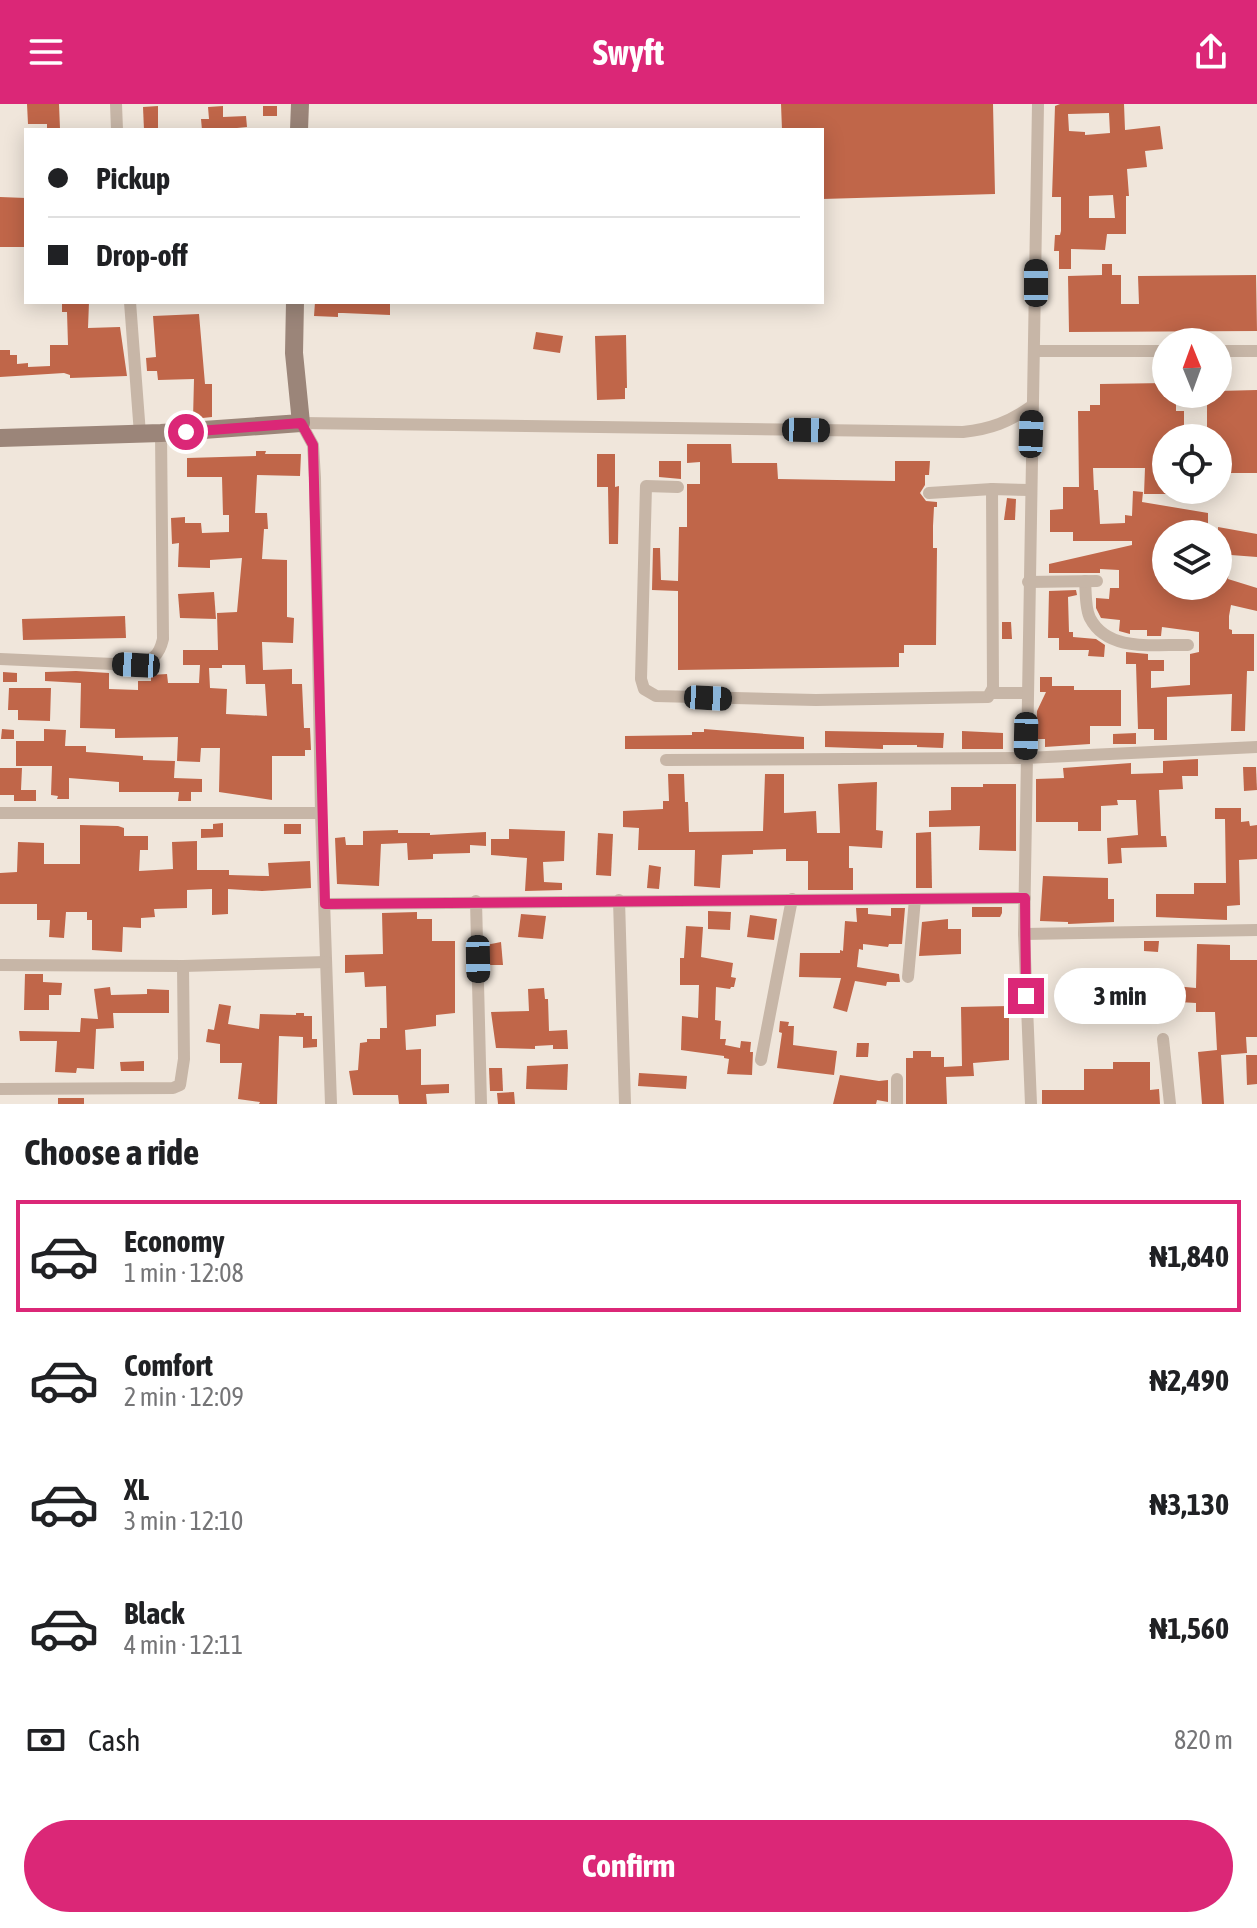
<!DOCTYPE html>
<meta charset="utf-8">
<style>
body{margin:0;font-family:"Asap Condensed",sans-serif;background:#f2f2f2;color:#202124;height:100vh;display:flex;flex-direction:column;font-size:30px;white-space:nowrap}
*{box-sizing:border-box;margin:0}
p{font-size:26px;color:#757577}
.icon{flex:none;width:44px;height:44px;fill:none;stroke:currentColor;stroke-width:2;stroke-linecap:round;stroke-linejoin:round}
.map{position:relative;height:1000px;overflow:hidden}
.drawer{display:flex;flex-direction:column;background:#fff;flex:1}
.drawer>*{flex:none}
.guide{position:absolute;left:24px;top:24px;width:800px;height:176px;border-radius:0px;box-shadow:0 4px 20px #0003;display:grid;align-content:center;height:176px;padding:0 24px;background:#fff}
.needle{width:52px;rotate:359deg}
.buttons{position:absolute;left:1152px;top:224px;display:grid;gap:16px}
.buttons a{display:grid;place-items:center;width:80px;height:80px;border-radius:50%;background:#fff;box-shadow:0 4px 20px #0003;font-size:40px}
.end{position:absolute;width:36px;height:36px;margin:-18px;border:10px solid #db2777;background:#fff;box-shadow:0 0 0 4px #fff}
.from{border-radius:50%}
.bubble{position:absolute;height:56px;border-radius:28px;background:#fff;box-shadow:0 4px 20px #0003;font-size:26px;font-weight:700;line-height:56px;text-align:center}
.car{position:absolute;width:24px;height:48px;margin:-24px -12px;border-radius:10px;box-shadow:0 0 6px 2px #0007;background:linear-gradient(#222 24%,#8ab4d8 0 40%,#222 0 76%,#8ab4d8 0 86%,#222 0)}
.guide b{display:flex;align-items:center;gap:28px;height:76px;font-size:30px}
.guide b+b{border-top:2px solid #e0e0e0}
.guide i{width:20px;height:20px;background:#202124}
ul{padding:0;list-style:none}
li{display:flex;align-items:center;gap:24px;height:112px;margin:0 16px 12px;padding:0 8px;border:4px solid transparent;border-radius:0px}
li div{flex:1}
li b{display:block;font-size:30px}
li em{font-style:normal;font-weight:700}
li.current{border-color:#db2777}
li>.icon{width:72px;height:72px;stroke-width:1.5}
h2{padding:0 24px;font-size:36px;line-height:96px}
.pay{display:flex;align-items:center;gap:20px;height:88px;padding:0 24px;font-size:30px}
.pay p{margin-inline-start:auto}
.cta{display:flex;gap:16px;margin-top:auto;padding:16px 24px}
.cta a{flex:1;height:92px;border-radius:48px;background:#db2777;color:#fff;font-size:32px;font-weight:700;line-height:92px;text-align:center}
header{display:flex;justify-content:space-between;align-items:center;height:104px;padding:0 24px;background:#db2777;color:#fff;font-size:36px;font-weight:700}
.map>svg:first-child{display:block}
.building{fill:#c06649;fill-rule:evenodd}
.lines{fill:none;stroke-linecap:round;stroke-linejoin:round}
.street{stroke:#c7b6a7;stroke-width:12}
.secondary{stroke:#9b8579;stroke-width:18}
.route{stroke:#db2777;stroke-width:10}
</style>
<header><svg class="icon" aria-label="menu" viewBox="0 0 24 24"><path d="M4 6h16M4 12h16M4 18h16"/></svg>Swyft<svg class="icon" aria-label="share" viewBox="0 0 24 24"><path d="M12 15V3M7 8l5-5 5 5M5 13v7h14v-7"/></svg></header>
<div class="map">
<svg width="1257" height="1000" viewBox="0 0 1257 1000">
<rect width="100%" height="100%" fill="#f0e6db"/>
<g class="building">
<path d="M27 0H59L60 25H47V20H28Z"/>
<path d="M781 0H993L995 90 822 95V26H782Z"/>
<path d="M1060 0H1124L1125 26 1160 22 1163 45 1145 47 1147 63 1127 65 1129 92H1126V130H1107L1105 146 1071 145V165H1059V147H1054L1055 131H1060L1061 127V93H1052L1055 2ZM1109 9 1110 29 1085 31V28L1069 27 1068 10ZM1113 91 1115 114H1089V92Z"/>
<path d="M158 2V26H144L143 3Z"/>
<path d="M223 2V13L246 12 247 23 237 24V26H202L201 15H209L208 3Z"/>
<rect x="263" y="2" width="14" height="10"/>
<path d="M0 93 26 94V143H0Z"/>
<path d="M1102 160H1112V171H1121V200H1139L1138 172 1256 171 1257 227 1069 228 1068 172 1102 171Z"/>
<path d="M89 198 88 224 120 223 127 272 70 274V271L64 269 0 273V246H10V251H17V260L28 259V263L50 262V241H68L67 208H62V199Z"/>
<path d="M315 198H390V211L343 209H338V213L314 212Z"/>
<path d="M199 210 205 280H212V313L193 315 194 275 158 276 157 267H147L146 254 156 253 153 212Z"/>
<path d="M536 228 563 232 560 249 533 245Z"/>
<path d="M626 231 627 284H625V295L597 296 595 232Z"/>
<path d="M1166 279V290L1176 291V307H1184V334H1166V390H1144L1145 364H1093L1094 386H1098L1100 420 1125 419V411L1132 412 1133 387 1143 388 1142 398 1208 409V430H1166V482H1172L1171 488 1193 489 1194 482H1218V423L1257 430V453L1231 451 1228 475 1257 484V507L1231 501 1229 512V525L1232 526V530H1254V567H1247L1245 627H1231L1232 590 1167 593V636H1154V625H1138L1136 560H1126V548L1148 550V556H1164V567H1151V584L1190 581V550L1199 548V528L1162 523 1161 532H1147V526H1130V530L1119 527 1120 516 1101 514 1096 504V494L1109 495 1110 484H1119V466L1100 465V469H1049V460L1132 441V437H1073V428H1050V406L1063 405V383H1079L1078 307H1090V301H1100V280Z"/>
<path d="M1257 286V369H1218V334L1207 331V296H1210V290H1218V287Z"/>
<path d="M687 340H731L732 359H777L778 375 895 377V357H930L929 371H925V381L920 389 926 397 937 398V403H934L933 422V444H937L936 541H904V549H899V563L678 566V487L652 486 653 444H660L661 476 678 477 679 423H687V380H700V358L687 359Z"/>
<path d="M256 347H266L265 350H301L300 372 257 371 255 409H267L268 425H264L262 455 287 456V513L294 514 293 539 262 538 263 566 292 565V580H302L304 624H310L311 646H305V652H272V696L219 688 220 644H201L200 658 177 657 178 633 115 634V625L80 624 81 579 45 577V568L76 567 109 569V585L138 586V577H151V571L167 570 168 579H199L200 561H183V546H218L217 509 237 508 242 454 210 456V464L178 463 179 439 172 440 171 414 185 413V419H201L202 429 229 428V411H223L222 373H187V354L256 352ZM222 561H245L246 580H265L267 612 226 610 227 585 210 584 209 564H222Z"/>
<path d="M597 350H615V383L619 382 618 440H609L608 383H597Z"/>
<path d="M659 357H681V375L659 373Z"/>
<path d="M1007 394 1016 395 1015 416H1004Z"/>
<path d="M1076 486 1077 491 1068 493 1069 528H1073V533L1096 535 1105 541 1104 553 1088 552 1089 546H1059V534H1048L1049 487Z"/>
<path d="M214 488 216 515 180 514 178 490Z"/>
<path d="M125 512 126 534 23 536 22 515Z"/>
<path d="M1002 518H1011L1012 535H1002Z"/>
<path d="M3 568 17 569V578H3Z"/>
<path d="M1040 573H1052V582H1074V586H1121V622H1090V640L1045 643V635H1036L1037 607 1046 588H1040Z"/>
<path d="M9 584H51L50 617 18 616V606H8Z"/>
<path d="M2 625 14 626V635H1Z"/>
<path d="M44 625 66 626 65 642H86V648L143 652V656L175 657 174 674 202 675V688H191V697H178L179 688H119V678L69 674V695H57L58 692 51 691 52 662H16V637H44Z"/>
<path d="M704 625 804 633V645H625V632L692 631V628H704Z"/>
<path d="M825 627 944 629 943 644 917 643V641H883V645L825 643Z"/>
<path d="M962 627 1003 629V645H962Z"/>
<path d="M1136 629V640H1113V630Z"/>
<path d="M1198 655V672H1182L1183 685 1159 686 1161 732H1166L1167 743 1121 744 1122 759 1108 760 1107 734 1138 731 1136 696H1117L1118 701 1101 702V727H1078V718H1036V675L1064 674 1063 664 1131 659V670L1163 669V657Z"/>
<path d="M1243 663H1256L1257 686 1244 687Z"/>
<path d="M0 664H22L21 686H36V697H14V691H0Z"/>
<path d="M668 670H684L685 698H688L689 728 763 727 765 670H784V709L816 707 817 729H840L838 680 877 678 876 726 883 727 882 744 849 742V764H853V786H808V757H786V745L753 746V750L722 751 720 784 694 782 695 746H638L639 724 623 723V707L663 705V697H669Z"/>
<path d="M983 680H1016V747L979 746 980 722 929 723V707L951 706V683H983Z"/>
<path d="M1215 704H1241V718L1249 717 1250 722 1257 721V755L1239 756 1240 801 1227 802V816L1156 813V790H1194V779H1226L1225 715H1215Z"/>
<path d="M223 719V733L201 734V725H213V720Z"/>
<rect x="284" y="720" width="17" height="10"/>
<path d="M80 721 118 722 124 724V732H148V746H140L139 767 173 765 172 738 197 737V766H229V771L269 772 268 759 310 757 311 784 262 787 228 785V810L212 811V785L187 786V804L154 805 155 813 141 814V824L123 823 122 848 92 846V816H87V808H66L64 834 49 833 50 816H37V800H0V769L17 768 18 738 44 739V760H80Z"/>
<path d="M509 725 565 727 564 757 543 758 544 778 562 779V786L525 787 527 754 491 751V735H509Z"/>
<path d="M398 726V729H430V731L486 728V742L470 741V749L433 750V755L408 756 407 739 381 740 379 782 337 780 335 734 345 733 346 741H363V727Z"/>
<path d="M931 728 932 784H916V729Z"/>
<path d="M598 729 613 730 611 772 596 771Z"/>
<path d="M649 761 661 763 659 785 647 784Z"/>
<path d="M1043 772 1108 774V795H1114V818L1068 820V818L1040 817Z"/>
<path d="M972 803H1002V809L1000 813H972Z"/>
<path d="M856 804H868V810L891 812V804H905L902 840H889L888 843 863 840V846L859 845 857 863 899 870 900 878H887L886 882 855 877 847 908 833 904 841 874 799 873 800 849H840V846L843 847 845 817 857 818Z"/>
<path d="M708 807 731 808 730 826 708 825Z"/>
<path d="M417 808V815H432V837H455V909L436 911V922L405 926 406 946 421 945V981L449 980V989L426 990 427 1000H399L398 991H353L349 967 358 966 360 939 367 938V935H380V924H387L386 882 365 883 364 868 345 869V851L383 850 382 809Z"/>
<path d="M521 810 546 812 543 835 518 833Z"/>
<path d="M750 811 777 815 774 836 747 833Z"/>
<path d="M948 815V825H961V850L919 852 922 818Z"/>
<path d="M686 822 703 823 701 853 733 859 731 873 736 874 734 883H731L730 885 716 883 715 916 721 917 720 935H726L725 941 740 944 741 937 751 938 750 948H753L752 971 727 970 729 955 724 954V952L681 946 682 912 698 914 699 881H680V854H684Z"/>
<path d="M1144 837H1159L1158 848 1144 847Z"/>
<path d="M501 838 503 861H487L486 841Z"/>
<path d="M1197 840 1230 841V856H1257V933H1246L1247 949 1221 951 1224 1000H1202L1198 948 1217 946 1215 908H1196V899L1162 897 1164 881 1196 884Z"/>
<path d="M25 870H43V878L62 879 61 891H49V906H24Z"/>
<path d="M1125 870H1147V911L1125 912Z"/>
<path d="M110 883 111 891 147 890V885L169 886V909H113L114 924 96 925 94 965 77 964 76 969 55 968 57 937H20L19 927 80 928 81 914 98 915 94 885Z"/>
<path d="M544 884 545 895H548L549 927 567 926 568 945H553V941L535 942V945L496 944 491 908 529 907 528 885Z"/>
<path d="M219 900 231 902 228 920 259 925 260 910 296 911V909H304V912H312V935H317V943L303 944V933L279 932 277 1000H259L260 998 238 995 242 959H220V940L206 938 208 925 214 926Z"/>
<path d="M1009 902V956L973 959 974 972 946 973 947 1000H906V954H913V947H931V953H944V963L962 962 961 903Z"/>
<path d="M780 917 789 918 788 922H794L793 941 837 947 834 971 777 964 782 929 779 928Z"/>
<path d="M857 939H869L868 953H856Z"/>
<path d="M1246 951H1257V980L1247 981Z"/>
<path d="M144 957V967H121L120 958Z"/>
<path d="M1113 958H1150V986L1159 985 1160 1000H1042V986H1084V965H1113Z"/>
<path d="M568 960 567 986 526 985 527 962Z"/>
<path d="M489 964H502L503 987H490Z"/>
<path d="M639 969 687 972 686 985 638 982Z"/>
<path d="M840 971 879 977 888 976V998L877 996 876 1000H833Z"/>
<path d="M514 988 515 1000H498L497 989Z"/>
<rect x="58" y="994" width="26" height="6"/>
</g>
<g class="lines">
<g class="street">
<path d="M116 0 117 26"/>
<path d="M130 198 140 330"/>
<path d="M1034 247H1166"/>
<path d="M1218 247H1257"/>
<path d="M301 319 963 328C991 325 1009 318 1032 302"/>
<path d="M301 319 313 341 315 374 321 709 331 1000"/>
<path d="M678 383 646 382 641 575 644 585 656 592 816 596 988 593 993 584 992 385"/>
<path d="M929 389 992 385 1030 386"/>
<path d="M1085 477C1086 488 1085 505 1090 514 1108 549 1156 540 1188 541"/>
<path d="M1028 478 1097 477"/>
<path d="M0 555 136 561C153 556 159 552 163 535L161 329"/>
<path d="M991 589H1026"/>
<path d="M666 656 1026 654 1257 643"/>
<path d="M0 709H321"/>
<path d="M619 796 625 1000"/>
<path d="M476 797 481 1000"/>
<path d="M325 800 1025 794"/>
<path d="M1024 830 1257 826"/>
<path d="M0 861 183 862 326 858"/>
<path d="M908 873 915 795"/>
<path d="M1163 935 1170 1000"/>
<path d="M761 956 792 795"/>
<path d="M0 985 173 984 180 981 184 955 183 862"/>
<path d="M897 1000V975"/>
<path d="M1031 1000 1024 830 1038 0"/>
</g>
<g class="secondary">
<path d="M299 26 300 0"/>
<path d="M0 334 161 329 301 319 294 249 295 198"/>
</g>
</g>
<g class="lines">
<path class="route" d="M186 328 301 319 313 341 325 800 1025 794 1026 892"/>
</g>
</svg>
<div class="buttons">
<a><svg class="needle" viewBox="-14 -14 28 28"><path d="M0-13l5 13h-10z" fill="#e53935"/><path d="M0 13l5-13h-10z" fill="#757577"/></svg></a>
<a><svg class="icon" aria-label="locate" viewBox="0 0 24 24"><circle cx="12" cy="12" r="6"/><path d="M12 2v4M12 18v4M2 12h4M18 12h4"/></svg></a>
<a><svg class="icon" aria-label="layers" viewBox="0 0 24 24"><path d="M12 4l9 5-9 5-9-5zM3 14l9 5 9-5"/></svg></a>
</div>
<i class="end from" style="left:186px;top:328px"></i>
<i class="end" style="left:1026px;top:892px"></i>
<div class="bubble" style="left:1054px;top:864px;width:132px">3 min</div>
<i class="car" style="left:1036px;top:179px;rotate:0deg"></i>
<i class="car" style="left:806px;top:326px;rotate:91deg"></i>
<i class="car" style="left:1031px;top:330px;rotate:2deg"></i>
<i class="car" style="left:136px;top:561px;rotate:273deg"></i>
<i class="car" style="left:708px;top:594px;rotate:93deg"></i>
<i class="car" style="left:1026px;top:632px;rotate:181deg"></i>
<i class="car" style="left:478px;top:855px;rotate:179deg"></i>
<div class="guide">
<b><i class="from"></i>Pickup</b>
<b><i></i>Drop-off</b>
</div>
</div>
<section class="drawer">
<h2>Choose a ride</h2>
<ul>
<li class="current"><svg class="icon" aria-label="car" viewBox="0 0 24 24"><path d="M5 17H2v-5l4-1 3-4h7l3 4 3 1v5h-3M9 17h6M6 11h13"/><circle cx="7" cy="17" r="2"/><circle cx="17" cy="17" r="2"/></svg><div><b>Economy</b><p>1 min · 12:08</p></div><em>₦1,840</em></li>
<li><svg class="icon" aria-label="car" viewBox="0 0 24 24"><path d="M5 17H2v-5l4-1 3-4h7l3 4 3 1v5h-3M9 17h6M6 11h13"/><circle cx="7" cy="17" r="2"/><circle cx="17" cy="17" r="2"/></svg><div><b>Comfort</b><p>2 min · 12:09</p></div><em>₦2,490</em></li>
<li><svg class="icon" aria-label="car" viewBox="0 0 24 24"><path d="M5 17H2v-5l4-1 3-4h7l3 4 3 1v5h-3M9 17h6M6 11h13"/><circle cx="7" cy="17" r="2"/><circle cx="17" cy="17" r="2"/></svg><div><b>XL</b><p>3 min · 12:10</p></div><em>₦3,130</em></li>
<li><svg class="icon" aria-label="car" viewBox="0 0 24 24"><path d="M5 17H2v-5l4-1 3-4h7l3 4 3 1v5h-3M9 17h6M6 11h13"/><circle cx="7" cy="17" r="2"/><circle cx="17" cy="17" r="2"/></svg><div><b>Black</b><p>4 min · 12:11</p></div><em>₦1,560</em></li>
</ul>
<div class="pay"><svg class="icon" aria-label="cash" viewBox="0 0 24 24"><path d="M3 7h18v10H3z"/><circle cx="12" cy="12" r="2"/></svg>Cash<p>820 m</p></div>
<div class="cta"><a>Confirm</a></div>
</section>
